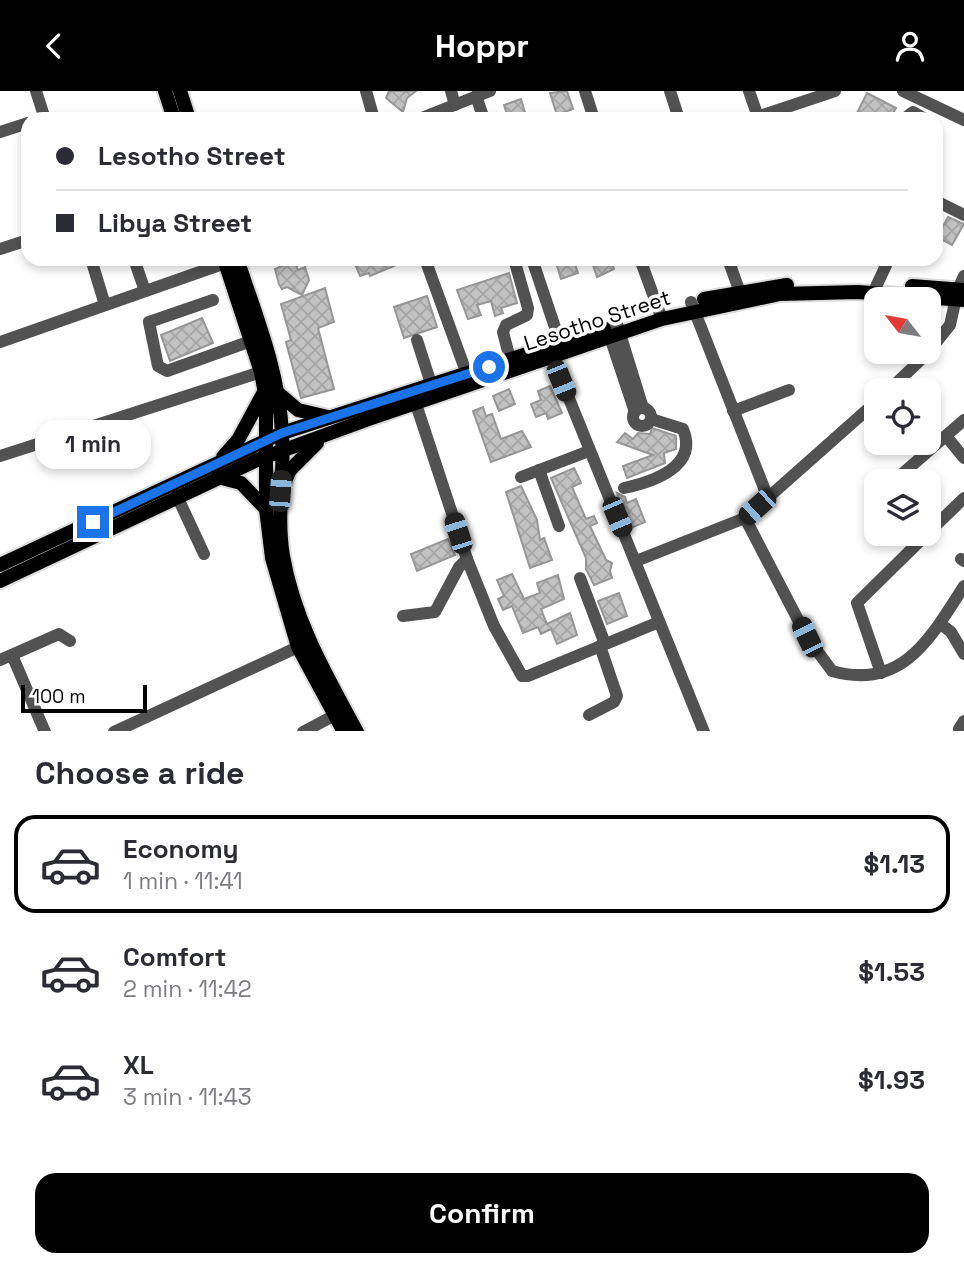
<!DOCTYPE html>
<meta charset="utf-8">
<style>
body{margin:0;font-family:"Space Grotesk",sans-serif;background:#f7f7f7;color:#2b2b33;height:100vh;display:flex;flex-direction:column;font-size:26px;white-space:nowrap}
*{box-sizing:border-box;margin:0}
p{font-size:23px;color:#7c7c81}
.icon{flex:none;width:38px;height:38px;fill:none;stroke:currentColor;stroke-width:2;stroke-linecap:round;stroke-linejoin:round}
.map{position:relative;height:640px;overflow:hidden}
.details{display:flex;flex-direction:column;background:#fff;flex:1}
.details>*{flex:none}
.top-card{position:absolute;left:21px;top:21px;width:922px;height:154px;border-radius:21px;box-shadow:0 4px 10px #0003;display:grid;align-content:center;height:154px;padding:0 35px;background:#fff}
.needle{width:46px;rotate:301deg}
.fabs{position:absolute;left:864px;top:196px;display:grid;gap:14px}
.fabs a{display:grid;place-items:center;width:77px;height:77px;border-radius:14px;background:#fff;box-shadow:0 4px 10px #0003;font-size:35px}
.scale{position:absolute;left:21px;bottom:18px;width:126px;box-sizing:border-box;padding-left:7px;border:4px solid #000;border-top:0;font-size:19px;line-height:24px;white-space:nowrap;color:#000;-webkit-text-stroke:5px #fff;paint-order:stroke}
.end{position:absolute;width:32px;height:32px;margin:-16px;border:9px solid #1a73e8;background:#fff;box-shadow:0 0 0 4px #fff}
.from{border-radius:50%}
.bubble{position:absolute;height:49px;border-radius:21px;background:#fff;box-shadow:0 4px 10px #0003;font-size:23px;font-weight:600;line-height:49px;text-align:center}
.car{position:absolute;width:21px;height:42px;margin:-21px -10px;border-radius:9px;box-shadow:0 0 5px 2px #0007;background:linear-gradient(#222 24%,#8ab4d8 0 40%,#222 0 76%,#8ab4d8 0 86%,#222 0)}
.top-card b{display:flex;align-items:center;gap:24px;height:66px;font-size:26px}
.top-card b+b{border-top:2px solid #e1e1e2}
.top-card i{width:18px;height:18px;background:#2b2b33}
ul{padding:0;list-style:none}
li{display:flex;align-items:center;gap:21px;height:98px;margin:0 14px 10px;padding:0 21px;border:4px solid transparent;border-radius:21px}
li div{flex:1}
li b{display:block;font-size:26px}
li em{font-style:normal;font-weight:600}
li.current{border-color:#000}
li>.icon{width:63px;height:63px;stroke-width:1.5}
h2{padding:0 35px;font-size:32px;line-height:84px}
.action{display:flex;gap:14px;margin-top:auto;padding:14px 35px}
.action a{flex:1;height:80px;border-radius:21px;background:#000;color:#fff;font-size:28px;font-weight:600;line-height:80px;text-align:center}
header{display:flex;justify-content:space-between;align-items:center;height:91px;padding:0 35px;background:#000;color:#fff;font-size:32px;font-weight:600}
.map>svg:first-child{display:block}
.building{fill:url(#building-cross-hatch);stroke:#969696;stroke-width:2}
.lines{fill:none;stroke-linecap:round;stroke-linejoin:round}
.major-casing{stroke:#dbdbdb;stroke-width:18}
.minor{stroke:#525252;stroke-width:12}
.major{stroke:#000;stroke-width:14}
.route{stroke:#1a73e8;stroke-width:9}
.labels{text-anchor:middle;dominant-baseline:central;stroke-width:7;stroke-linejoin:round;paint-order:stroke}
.street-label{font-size:21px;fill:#000;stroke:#fff}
</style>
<header><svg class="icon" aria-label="back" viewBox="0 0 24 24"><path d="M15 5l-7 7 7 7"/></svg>Hoppr<svg class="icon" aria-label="person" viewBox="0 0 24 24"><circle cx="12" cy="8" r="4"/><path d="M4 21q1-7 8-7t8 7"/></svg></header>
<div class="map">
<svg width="964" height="641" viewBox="0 0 964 641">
<defs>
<pattern id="building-cross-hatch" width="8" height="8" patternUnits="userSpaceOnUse" patternTransform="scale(1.75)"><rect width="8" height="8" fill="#c2c2c2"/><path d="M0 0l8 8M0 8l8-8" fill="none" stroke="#a5a5a5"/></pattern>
</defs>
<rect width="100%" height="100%" fill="#fff"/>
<g class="building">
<path d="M389 0H416L407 7 403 21 386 7Z"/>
<path d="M567 0 573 18 557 24 550 2Z"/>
<path d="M867 2 896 17 890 28H854Z"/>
<path d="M521 8 527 28H509L504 14Z"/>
<path d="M948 126 964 133 952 154 937 146Z"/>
<path d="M353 168H405L406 170 370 185 369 182 360 185Z"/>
<path d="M555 168H573L578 182 561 188Z"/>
<path d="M591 168H610L614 178 597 186Z"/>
<path d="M289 172H295L298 179 305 176 309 189 302 204 287 196 282 198 279 193 275 178Z"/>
<path d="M509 182 517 212 501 217 503 222 495 225 491 210 477 214 481 224 468 228 457 199Z"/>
<path d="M325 197 334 231 318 237 334 298 301 307 286 251 291 249 281 213Z"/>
<path d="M427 205 437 236 404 247 394 216Z"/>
<path d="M202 227 213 252 170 270 161 244Z"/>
<path d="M550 295 562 322 548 328 546 322 536 326 531 313 541 309 538 300Z"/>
<path d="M509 298 515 313 499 320 493 305Z"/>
<path d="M483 316 486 325 492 323 501 348 522 340 531 356 491 371 473 320Z"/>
<path d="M652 337 676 345V358L664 362 665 372 627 387 623 375 653 364 617 351 625 342 633 348 638 342 650 343Z"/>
<path d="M574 377 581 392 572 396 586 428 594 425 597 432 590 435 606 469 612 472 610 480 612 487 594 494 586 478V467L551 387Z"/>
<path d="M521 395 537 429 540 449 544 447 552 469 530 477 506 401Z"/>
<path d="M617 402 625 406 627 412 636 408 645 431 631 437Z"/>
<path d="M448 448 455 464 417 480 411 463Z"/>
<path d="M512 483 524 508 540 502 537 492 558 484 564 508 541 518 547 533 570 522 577 544 557 553 551 538 541 543 538 536 523 542 512 515 503 519 498 508 504 505 497 489Z"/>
<path d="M619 502 627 525 607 533 598 510Z"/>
</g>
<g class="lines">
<defs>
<g id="major">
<path d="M165 0 174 28"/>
<path d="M180 0 189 28"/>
<path d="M224 168 261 281 266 308V418L272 467 298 556 344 641"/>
<path d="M237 168C256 225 279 281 282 342 285 384 276 423 283 465 294 529 326 584 357 641"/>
<path d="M912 195 964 199"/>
<path d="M704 208 787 194"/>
<path d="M278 302 298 319 328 326"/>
<path d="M223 366 238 349 264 301"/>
<path d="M218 386 241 392 266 418"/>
<path d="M284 392 290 379 317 352"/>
<path d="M0 474 282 342 604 238"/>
<path d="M0 490 257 369 366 329 662 228 780 203 858 201 964 209"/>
</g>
</defs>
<use href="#major" class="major-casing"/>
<g class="minor">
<path d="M36 0 45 28"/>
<path d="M366 0 374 28"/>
<path d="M451 0 455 14"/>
<path d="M585 0 594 28"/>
<path d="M670 0 679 28"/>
<path d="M749 0 758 26"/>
<path d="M903 0 964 29"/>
<path d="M476 5 484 28"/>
<path d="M419 28 490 0"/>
<path d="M751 28 835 0"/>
<path d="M904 28 913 21 925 28"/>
<path d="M0 41 28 32"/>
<path d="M936 110 964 124"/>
<path d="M0 158 28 149"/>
<path d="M91 168 105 214"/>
<path d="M134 168 145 200"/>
<path d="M425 168 469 289"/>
<path d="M532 168 563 260"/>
<path d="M640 168 662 228"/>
<path d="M728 168 743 210"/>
<path d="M873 202 889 168"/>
<path d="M213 209 149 231 158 275 167 280 251 250"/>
<path d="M691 211 768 407"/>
<path d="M617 233 643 317"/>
<path d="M607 237 635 321"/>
<path d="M417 249 434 302"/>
<path d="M0 251 234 169"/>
<path d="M549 258 704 641"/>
<path d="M929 260 950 234 958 198 964 185"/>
<path d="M512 276 503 241 506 234 527 224 528 217 514 168"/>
<path d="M889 299 929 261"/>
<path d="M413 304 467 468 494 535 522 585H528L659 531"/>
<circle cx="642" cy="326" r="9"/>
<path d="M733 320 789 299"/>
<path d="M946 345 964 367"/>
<path d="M0 365 261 281"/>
<path d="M539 379 559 435"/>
<path d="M521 386 589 360"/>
<path d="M894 390 964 329"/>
<path d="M624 397C652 391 699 376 683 338L651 328"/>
<path d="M177 405 204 463"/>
<path d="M745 427 807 546 832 580C903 600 931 546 964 495"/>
<path d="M929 441 964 407"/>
<path d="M961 468 964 470"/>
<path d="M636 470 745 427 877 310"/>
<path d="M580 487 605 553"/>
<path d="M403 525 435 521 459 476 467 468"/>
<path d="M942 534 951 541 964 563"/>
<path d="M12 564 45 641"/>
<path d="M0 569 59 543 70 550"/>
<path d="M881 582 857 512 927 443"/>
<path d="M589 624 614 611 617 605 600 555"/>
<path d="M959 638 964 630"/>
<path d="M114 641 298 556"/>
<path d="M303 641 335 624"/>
</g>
<use href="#major" class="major"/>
</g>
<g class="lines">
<path class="route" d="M93 431 282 342 489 276"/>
</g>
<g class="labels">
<g class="street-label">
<text transform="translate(597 229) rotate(-18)">Lesotho Street</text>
</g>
</g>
</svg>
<div class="fabs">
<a><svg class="needle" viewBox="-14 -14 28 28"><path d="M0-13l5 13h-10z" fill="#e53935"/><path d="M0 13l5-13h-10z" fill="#7c7c81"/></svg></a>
<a><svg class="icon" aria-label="locate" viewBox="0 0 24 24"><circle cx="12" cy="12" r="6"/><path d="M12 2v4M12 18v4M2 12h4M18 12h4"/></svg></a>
<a><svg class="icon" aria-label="layers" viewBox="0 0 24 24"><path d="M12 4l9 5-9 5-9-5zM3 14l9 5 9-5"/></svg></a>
</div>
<div class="scale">100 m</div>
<i class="end from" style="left:489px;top:276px"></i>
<i class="end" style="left:93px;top:431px"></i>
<div class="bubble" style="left:35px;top:329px;width:116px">1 min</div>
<i class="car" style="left:561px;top:290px;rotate:158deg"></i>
<i class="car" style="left:280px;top:400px;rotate:4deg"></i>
<i class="car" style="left:757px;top:416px;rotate:228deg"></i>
<i class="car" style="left:617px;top:426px;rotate:157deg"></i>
<i class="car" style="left:458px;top:442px;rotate:342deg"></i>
<i class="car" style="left:807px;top:546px;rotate:334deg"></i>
<div class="top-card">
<b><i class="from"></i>Lesotho Street</b>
<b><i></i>Libya Street</b>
</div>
</div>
<section class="details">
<h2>Choose a ride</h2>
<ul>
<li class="current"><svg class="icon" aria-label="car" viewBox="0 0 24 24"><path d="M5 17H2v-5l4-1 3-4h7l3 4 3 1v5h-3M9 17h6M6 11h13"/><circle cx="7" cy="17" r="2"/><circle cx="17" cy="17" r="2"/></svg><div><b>Economy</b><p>1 min · 11:41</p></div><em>$1.13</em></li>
<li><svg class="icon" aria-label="car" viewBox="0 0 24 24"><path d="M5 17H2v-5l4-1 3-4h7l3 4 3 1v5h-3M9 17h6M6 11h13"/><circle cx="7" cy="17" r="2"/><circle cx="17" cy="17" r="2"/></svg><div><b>Comfort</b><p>2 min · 11:42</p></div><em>$1.53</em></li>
<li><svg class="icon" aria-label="car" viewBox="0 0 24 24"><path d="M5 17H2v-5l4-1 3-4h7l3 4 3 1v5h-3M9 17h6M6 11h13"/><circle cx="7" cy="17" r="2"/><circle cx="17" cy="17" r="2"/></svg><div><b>XL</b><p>3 min · 11:43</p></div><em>$1.93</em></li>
</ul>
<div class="action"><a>Confirm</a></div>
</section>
